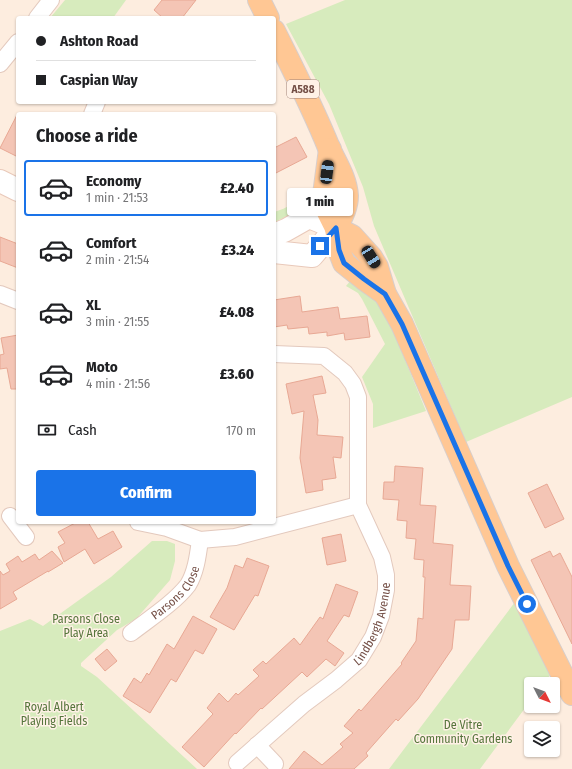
<!DOCTYPE html>
<meta charset="utf-8">
<style>
body{margin:0;font-family:"Fira Sans Condensed",sans-serif;background:#f2f2f2;color:#202124;height:100vh;display:flex;flex-direction:column;font-size:15px;white-space:nowrap}
*{box-sizing:border-box;margin:0}
p{font-size:13px;color:#757577}
.icon{flex:none;width:22px;height:22px;fill:none;stroke:currentColor;stroke-width:2;stroke-linecap:round;stroke-linejoin:round}
.map{position:relative;flex:1;overflow:hidden}
.side{position:absolute;left:16px;top:112px;width:260px;height:412px;display:flex;flex-direction:column;background:#fff;border-radius:4px;box-shadow:0 1px 3px #0004}
.side>*{flex:none}
.hud{position:absolute;left:16px;top:16px;width:260px;height:88px;border-radius:4px;box-shadow:0 1px 3px #0004;display:grid;align-content:center;height:88px;padding:0 20px;background:#fff}
.needle{width:26px;rotate:132deg}
.controls{position:absolute;left:524px;top:677px;display:grid;gap:8px}
.controls a{display:grid;place-items:center;width:36px;height:36px;border-radius:4px;background:#fff;box-shadow:0 1px 3px #0004;font-size:20px}
.end{position:absolute;width:18px;height:18px;margin:-9px;border:5px solid #1a73e8;background:#fff;box-shadow:0 0 0 2px #fff}
.from{border-radius:50%}
.bubble{position:absolute;height:28px;border-radius:4px;background:#fff;box-shadow:0 1px 3px #0004;font-size:13px;font-weight:800;line-height:28px;text-align:center}
.car{position:absolute;width:12px;height:24px;margin:-12px -6px;border-radius:5px;box-shadow:0 0 3px 1px #0007;background:linear-gradient(#222 24%,#8ab4d8 0 40%,#222 0 76%,#8ab4d8 0 86%,#222 0)}
.hud b{display:flex;align-items:center;gap:14px;height:38px;font-size:15px}
.hud b+b{border-top:1px solid #e0e0e0}
.hud i{width:10px;height:10px;background:#202124}
ul{padding:0;list-style:none}
li{display:flex;align-items:center;gap:12px;height:56px;margin:0 8px 6px;padding:0 12px;border:2px solid transparent;border-radius:4px}
li div{flex:1}
li b{display:block;font-size:15px}
li em{font-style:normal;font-weight:800}
li.current{border-color:#1a73e8}
li>.icon{width:36px;height:36px;stroke-width:1.5}
h2{padding:0 20px;font-size:18px;line-height:48px}
.pay{display:flex;align-items:center;gap:10px;height:44px;padding:0 20px;font-size:15px}
.pay p{margin-inline-start:auto}
.cta{display:flex;gap:8px;margin-top:auto;padding:8px 20px}
.cta a{flex:1;height:46px;border-radius:4px;background:#1a73e8;color:#fff;font-size:16px;font-weight:800;line-height:46px;text-align:center}
.map>svg:first-child{display:block}
.green{fill:#d7ebbd}
.building{fill:#f4c5b5;stroke:#e8a894}
.lines{fill:none;stroke-linecap:round;stroke-linejoin:round}
.street-casing{stroke:#e3c9bd;stroke-width:18}
.secondary-casing{stroke:#e9c9ba;stroke-width:24}
.primary-casing{stroke:#d8cecb;stroke-width:24}
.street{stroke:#fff;stroke-width:16}
.secondary{stroke:#fff;stroke-width:22}
.primary{stroke:#ffc794;stroke-width:22}
.route{stroke:#1a73e8;stroke-width:5}
.labels{text-anchor:middle;dominant-baseline:central;stroke-width:3;stroke-linejoin:round;paint-order:stroke}
.shield{fill:#fff1e6;stroke:#9e8076;stroke-width:1}
.shield-label{font-size:11px;font-weight:bold;fill:#744f46}
.street-label{font-size:12px;fill:#744f46;stroke:#fff1e6}
.park-label{font-size:12px;fill:#55753b;stroke:#fff1e6}
</style>
<div class="map">
<svg width="572" height="769" viewBox="0 0 572 769">
<rect width="100%" height="100%" fill="#fdeddf"/>
<g class="green">
<path d="M65 0H126L113 18H50Z"/>
<path d="M345 0H572V397L466 442 374 226 363 187 329 104 286 24Z"/>
<path d="M309 190C307 194 306 199 304 203 298 212 284 218 274 222V212C286 209 301 200 309 190Z"/>
<path d="M352 279 373 296 390 323 426 411 373 428V404L362 377 385 344 362 299 358 293 346 286Z"/>
<path d="M152 541H167L175 544V561L170 580 136 619 117 630 81 663V666L97 677 197 769H0V631L30 619 43 626 111 577Z"/>
<path d="M515 602 551 674 543 684H531V700L480 769H389Z"/>
</g>
<g class="building">
<path d="M162 0H196L182 18H163L154 10Z"/>
<path d="M18 113V157L0 148Z"/>
<path d="M296 137 307 157 274 174V148Z"/>
<path d="M0 237 18 244V268L0 261Z"/>
<path d="M300 296 302 312 338 307 340 319 367 316 370 337 345 340 344 333 327 336V332L309 334 308 327 288 329 287 325 274 327V300Z"/>
<path d="M18 335V389H11L7 368 0 369V355L4 354 1 338Z"/>
<path d="M322 376 326 393 313 395 318 420 317 435 343 437 341 458 333 457 336 478 322 480 323 490 306 493 300 458 304 411 292 414 286 384Z"/>
<path d="M395 466 423 468 420 505 436 506 433 543 453 545 450 585 471 586 469 620H455L452 649 418 699 398 721 396 719 366 753 368 756 354 769H289L304 751 322 765 343 747 340 744 353 733 344 726 359 709 361 711 402 664 401 663 416 641 418 618 423 619 425 577H423L424 560 414 559 416 539 406 538 407 521 397 520 399 500 383 499 384 482H394Z"/>
<path d="M547 484 564 519 545 528 528 493Z"/>
<path d="M77 522H88L98 539 113 531 122 547 94 564 85 549 64 562 58 547 65 543 58 532Z"/>
<path d="M341 534 346 561 327 565 322 538Z"/>
<path d="M52 551 63 563 48 572V571L13 592 17 599 0 609V571L3 575 10 571 6 564 18 556 22 562 35 554 39 560Z"/>
<path d="M550 551 553 557 560 553 572 577V644L531 560Z"/>
<path d="M247 558 269 566 258 596 255 595 234 630 210 617 227 588 235 565 243 568Z"/>
<path d="M336 584 358 592 349 617 344 615 327 641 344 653 335 666 326 659 307 677 302 672 262 709 261 708 236 734 235 733 204 767 182 747 213 714 207 708 219 693 228 702 236 693 238 695 259 676 253 670 263 661 266 664 294 638 300 645 320 617 323 619Z"/>
<path d="M193 616 217 629 203 654 195 650 176 682 171 679 150 713 123 696 134 678 141 683 147 673 149 675 167 644 174 649Z"/>
<path d="M107 649 117 661 105 671 95 659Z"/>
</g>
<g class="lines">
<defs>
<g id="street">
<path d="M37 18 51 0"/>
<path d="M0 64 18 42"/>
<path d="M92 114 97 102"/>
<path d="M0 294 18 301"/>
<path d="M10 516 26 537"/>
<path d="M138 522 167 528 200 540 235 537 358 505"/>
<path id="s1" d="M131 633C149 619 174 603 188 585 196 572 198 555 200 540"/>
<path d="M257 745 275 764"/>
<path id="s2" d="M237 763 304 704 336 680 359 660 373 637 381 616 386 590V575L382 557 358 505V397L353 384 345 373 324 356 274 354"/>
</g>
<g id="secondary">
<path d="M0 181 18 190"/>
<path d="M274 235 286 230 309 217 336 228 312 256 274 252"/>
</g>
<g id="primary">
<path d="M259 0 268 18"/>
<path d="M274 31C293 69 313 108 329 148 336 164 346 178 347 196 347 208 341 218 336 228"/>
<path d="M330 149 323 202 336 228 339 250 344 263 364 279 385 294"/>
<path d="M336 228 352 236 371 257 377 267 385 294 402 324 508 566 572 694"/>
</g>
</defs>
<use href="#street" class="street-casing"/>
<use href="#secondary" class="secondary-casing"/>
<use href="#primary" class="primary-casing"/>
<use href="#street" class="street"/>
<use href="#secondary" class="secondary"/>
<use href="#primary" class="primary"/>
</g>
<g class="lines">
<path class="route" d="M320 246 336 228 339 250 344 263 364 279 385 294 402 324 508 566 527 604"/>
</g>
<g class="labels">
<rect class="shield" x="287" y="80" width="32" height="18" rx="3"/>
<g class="shield-label">
<text x="303" y="89">A588</text>
</g>
<g class="street-label">
<text stroke="none"><textPath href="#s1" startOffset="61">Parsons Close</textPath></text>
<text stroke="none"><textPath href="#s2" startOffset="199">Lindbergh Avenue</textPath></text>
</g>
<g class="park-label">
<text x="86" y="619">Parsons Close<tspan x="86" dy="14">Play Area</tspan></text>
<text x="54" y="707">Royal Albert<tspan x="54" dy="14">Playing Fields</tspan></text>
<text x="463" y="725">De Vitre<tspan x="463" dy="14">Community Gardens</tspan></text>
</g>
</g>
</svg>
<div class="controls">
<a><svg class="needle" viewBox="-14 -14 28 28"><path d="M0-13l5 13h-10z" fill="#e53935"/><path d="M0 13l5-13h-10z" fill="#757577"/></svg></a>
<a><svg class="icon" aria-label="layers" viewBox="0 0 24 24"><path d="M12 4l9 5-9 5-9-5zM3 14l9 5 9-5"/></svg></a>
</div>
<i class="end from" style="left:527px;top:604px"></i>
<i class="end" style="left:320px;top:246px"></i>
<div class="bubble" style="left:287px;top:188px;width:66px">1 min</div>
<i class="car" style="left:327px;top:172px;rotate:7deg"></i>
<i class="car" style="left:371px;top:257px;rotate:148deg"></i>
<div class="hud">
<b><i class="from"></i>Ashton Road</b>
<b><i></i>Caspian Way</b>
</div>
<section class="side">
<h2>Choose a ride</h2>
<ul>
<li class="current"><svg class="icon" aria-label="car" viewBox="0 0 24 24"><path d="M5 17H2v-5l4-1 3-4h7l3 4 3 1v5h-3M9 17h6M6 11h13"/><circle cx="7" cy="17" r="2"/><circle cx="17" cy="17" r="2"/></svg><div><b>Economy</b><p>1 min · 21:53</p></div><em>£2.40</em></li>
<li><svg class="icon" aria-label="car" viewBox="0 0 24 24"><path d="M5 17H2v-5l4-1 3-4h7l3 4 3 1v5h-3M9 17h6M6 11h13"/><circle cx="7" cy="17" r="2"/><circle cx="17" cy="17" r="2"/></svg><div><b>Comfort</b><p>2 min · 21:54</p></div><em>£3.24</em></li>
<li><svg class="icon" aria-label="car" viewBox="0 0 24 24"><path d="M5 17H2v-5l4-1 3-4h7l3 4 3 1v5h-3M9 17h6M6 11h13"/><circle cx="7" cy="17" r="2"/><circle cx="17" cy="17" r="2"/></svg><div><b>XL</b><p>3 min · 21:55</p></div><em>£4.08</em></li>
<li><svg class="icon" aria-label="car" viewBox="0 0 24 24"><path d="M5 17H2v-5l4-1 3-4h7l3 4 3 1v5h-3M9 17h6M6 11h13"/><circle cx="7" cy="17" r="2"/><circle cx="17" cy="17" r="2"/></svg><div><b>Moto</b><p>4 min · 21:56</p></div><em>£3.60</em></li>
</ul>
<div class="pay"><svg class="icon" aria-label="cash" viewBox="0 0 24 24"><path d="M3 7h18v10H3z"/><circle cx="12" cy="12" r="2"/></svg>Cash<p>170 m</p></div>
<div class="cta"><a>Confirm</a></div>
</section>
</div>
